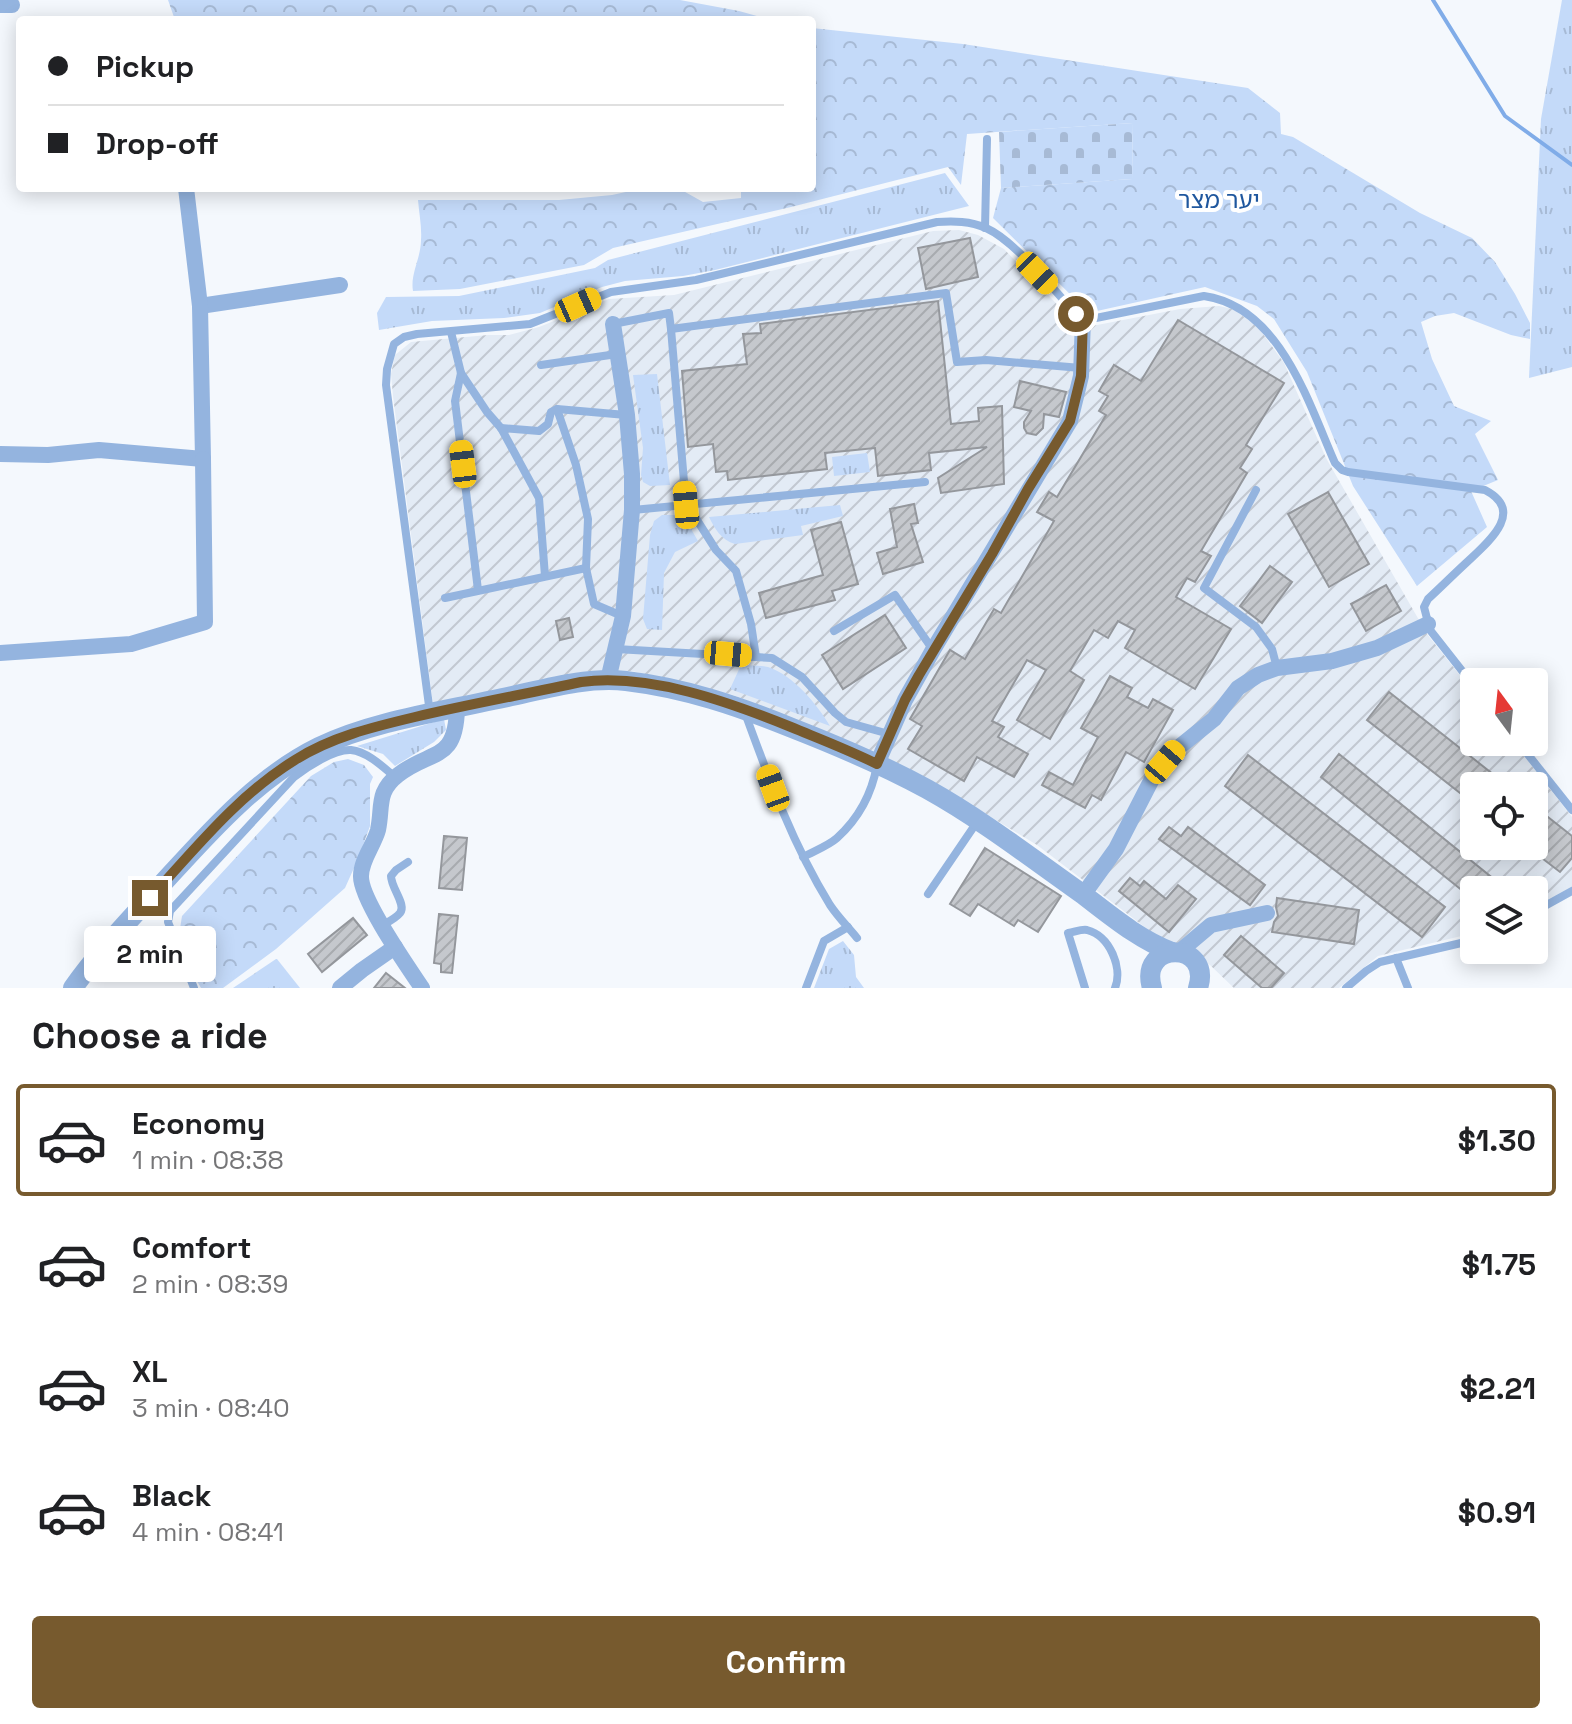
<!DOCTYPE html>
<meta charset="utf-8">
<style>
body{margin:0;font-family:"Space Grotesk","Noto Sans Hebrew",sans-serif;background:#f2f2f2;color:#202124;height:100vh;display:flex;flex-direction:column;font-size:30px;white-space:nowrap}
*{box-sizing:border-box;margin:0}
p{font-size:26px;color:#757577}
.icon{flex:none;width:44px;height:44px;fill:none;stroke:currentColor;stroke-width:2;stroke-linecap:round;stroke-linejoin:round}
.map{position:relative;height:988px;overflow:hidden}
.sheet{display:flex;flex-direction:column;background:#fff;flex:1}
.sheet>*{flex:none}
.hud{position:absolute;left:16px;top:16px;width:800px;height:176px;border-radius:8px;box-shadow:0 4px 20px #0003;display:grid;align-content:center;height:176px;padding:0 32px;background:#fff}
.needle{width:52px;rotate:345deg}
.controls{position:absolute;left:1460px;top:668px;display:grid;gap:16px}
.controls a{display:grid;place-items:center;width:88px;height:88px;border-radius:8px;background:#fff;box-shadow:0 4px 20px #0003;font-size:40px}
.end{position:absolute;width:36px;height:36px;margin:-18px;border:10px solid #775a2e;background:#fff;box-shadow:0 0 0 4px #fff}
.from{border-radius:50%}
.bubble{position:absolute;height:56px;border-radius:8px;background:#fff;box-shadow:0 4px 20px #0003;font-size:26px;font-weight:700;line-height:56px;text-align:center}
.car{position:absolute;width:24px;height:48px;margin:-24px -12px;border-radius:10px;box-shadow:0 0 6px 2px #0007;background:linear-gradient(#f5c518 24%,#345 0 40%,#f5c518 0 76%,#345 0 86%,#f5c518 0)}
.hud b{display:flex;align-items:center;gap:28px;height:76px;font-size:30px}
.hud b+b{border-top:2px solid #e0e0e0}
.hud i{width:20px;height:20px;background:#202124}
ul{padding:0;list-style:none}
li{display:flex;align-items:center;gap:24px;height:112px;margin:0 16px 12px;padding:0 16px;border:4px solid transparent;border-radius:8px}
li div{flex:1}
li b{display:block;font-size:30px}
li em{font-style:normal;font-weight:700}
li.selected{border-color:#775a2e}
li>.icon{width:72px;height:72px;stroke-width:1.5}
h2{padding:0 32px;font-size:36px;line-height:96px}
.primary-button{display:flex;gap:16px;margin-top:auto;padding:16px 32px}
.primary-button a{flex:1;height:92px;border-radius:8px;background:#775a2e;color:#fff;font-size:32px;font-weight:700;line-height:92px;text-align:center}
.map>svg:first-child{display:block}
.industrial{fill:url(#industrial-furrows);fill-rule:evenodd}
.grass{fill:url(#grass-tufts)}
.forest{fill:url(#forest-crowns)}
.cemetery{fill:url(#cemetery-stones)}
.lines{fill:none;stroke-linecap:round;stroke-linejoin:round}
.stream{stroke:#80ace8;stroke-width:4}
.building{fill:url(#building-hatch);stroke:#94979c;stroke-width:2}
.service{stroke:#94b4df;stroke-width:8}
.minor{stroke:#94b4df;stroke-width:16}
.tertiary{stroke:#94b4df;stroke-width:20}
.route{stroke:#775a2e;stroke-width:10}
.labels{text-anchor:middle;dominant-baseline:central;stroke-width:8;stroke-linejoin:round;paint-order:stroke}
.park-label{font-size:24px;fill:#1f579e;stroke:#fff}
</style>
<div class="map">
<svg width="1572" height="988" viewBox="0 0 1572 988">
<defs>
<pattern id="industrial-furrows" width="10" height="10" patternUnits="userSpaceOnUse" patternTransform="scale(2)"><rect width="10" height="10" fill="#e3ebf5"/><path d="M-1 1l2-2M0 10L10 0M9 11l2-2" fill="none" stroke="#c2c8d1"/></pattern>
<pattern id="grass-tufts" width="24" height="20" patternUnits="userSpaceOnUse" patternTransform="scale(2)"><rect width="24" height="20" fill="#c4daf9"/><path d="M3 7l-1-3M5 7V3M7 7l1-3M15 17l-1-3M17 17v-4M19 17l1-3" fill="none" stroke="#a7bad5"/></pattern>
<pattern id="forest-crowns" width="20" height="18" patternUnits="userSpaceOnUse" patternTransform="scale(2)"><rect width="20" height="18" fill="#c4daf9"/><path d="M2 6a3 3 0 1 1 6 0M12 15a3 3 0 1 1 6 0" fill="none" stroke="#a7bad5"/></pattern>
<pattern id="cemetery-stones" width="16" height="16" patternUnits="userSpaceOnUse" patternTransform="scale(2)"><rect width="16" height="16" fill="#c4daf9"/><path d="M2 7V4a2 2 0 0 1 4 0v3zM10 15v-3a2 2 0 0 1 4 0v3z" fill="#a7bad5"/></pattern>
<pattern id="building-hatch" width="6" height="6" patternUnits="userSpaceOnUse" patternTransform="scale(2)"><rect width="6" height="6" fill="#c5c8cd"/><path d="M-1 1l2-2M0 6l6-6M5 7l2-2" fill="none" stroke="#a8abaf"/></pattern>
</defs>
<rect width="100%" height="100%" fill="#f4f8fd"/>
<path class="industrial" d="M959 230 978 235 1004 249 1074 322 1092 326 1180 309 1219 306 1233 309 1258 327 1284 363 1326 458 1427 634 1474 693V742H1513L1572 817V887L1534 909V890H1474V933L1378 956 1339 988H1234L1210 965 1163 941 1037 845 968 803 824 731 733 695 632 671H586L433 704 393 396 391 374 395 355 411 342 488 335H509L539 327 609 299 674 295 933 231ZM1474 786H1534V846H1474Z"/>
<g class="grass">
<path d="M1562 0H1572V367L1529 378 1541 119Z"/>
<path d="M945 173 969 206 715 270 683 276 625 281 602 287 540 313 504 318 432 321 379 330 377 313 386 297 459 296 595 268 608 260Z"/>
<path d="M657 374 670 485 650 486 643 482 641 475 643 448 633 375Z"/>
<path d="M867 453 870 472 834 476 832 457Z"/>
<path d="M840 505 843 516 801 526 803 535 735 544C721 540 715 529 709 517Z"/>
<path d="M662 515H683L698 541 675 552 664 573 662 630 647 629 643 619 650 535 654 521Z"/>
<path d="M741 665C749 666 760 665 768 667 793 675 817 704 830 726L730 689Z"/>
<path d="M444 719 446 730 434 742 395 766 383 754 357 746Z"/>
<path d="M843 941 854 955 856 977 864 988H814L829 949Z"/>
<path d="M277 959 300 988H233L276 959Z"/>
</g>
<g class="forest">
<path d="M168 0H680L739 11 771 20H354L323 16 312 18 311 20H175Z"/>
<path d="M812 28 963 44 1248 88 1280 113 1281 134 1293 137 1420 213 1472 238 1495 262 1515 294 1530 323V339L1511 335 1454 313 1435 316 1421 322 1432 359 1454 406 1491 421 1475 434 1498 480 1471 491 1487 527 1417 586 1353 486 1307 372 1274 319 1257 306 1205 287 1097 311 1083 307 993 218 1001 188 1132 179 1133 123 967 134 961 185 948 167 791 207 613 248 584 265 460 289 413 291C410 274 421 258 421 240 422 227 419 213 418 200H559L612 195 644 188H678L703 202 741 198V188H812Z"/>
<path d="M348 759 364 765 373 777 370 784V826L358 859 345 888 276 949 223 988H201L193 974 179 935 182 916 311 776 334 762Z"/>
</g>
<path class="cemetery" d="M1133 123 1132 179 1001 188 999 132Z"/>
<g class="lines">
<path class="stream" d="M1433 0 1505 116 1572 165"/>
</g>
<g class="building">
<path d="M970 238 978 277 926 289 918 248Z"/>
<path d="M938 301 951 424 979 421 978 408 1002 406 1004 484 941 493 938 478 987 447 929 453 931 470 878 476 875 448 825 453 827 469 728 480 727 471 716 472 713 444 688 447 682 371 747 364 743 334 761 333 760 324Z"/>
<path d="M1178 320 1284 383 1246 445 1252 449 1240 468 1247 473 1201 551 1211 556 1195 582 1187 578 1176 597 1231 629 1195 689 1125 648 1135 630 1118 621 1108 638 1094 630 1070 671 1084 680 1050 739 1017 720 1046 670 1027 660 992 721 1004 727 998 737 1028 754 1014 777 977 757 964 781 908 749 922 726 910 719 950 650 965 659 994 609 1001 613 1054 521 1037 512 1049 492 1057 497 1106 415 1099 411 1108 396 1099 391 1114 365 1141 381Z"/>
<path d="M1020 381 1066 392 1059 417 1044 414 1043 428 1036 435 1027 433 1024 428V422L1031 411 1014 407Z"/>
<path d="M1328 492 1369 564 1329 587 1288 514Z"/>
<path d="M914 504 918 523 911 524 923 562 883 574 877 553 897 547 890 509Z"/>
<path d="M841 522 858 584 832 591 835 600 766 618 759 593 823 575 811 530Z"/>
<path d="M1270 566 1292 582 1262 623 1240 606Z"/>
<path d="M1386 585 1401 611 1366 631 1351 604Z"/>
<path d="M885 615 906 648 843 689 822 655Z"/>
<path d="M569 618 573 637 560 640 556 621Z"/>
<path d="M1110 676 1132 688 1127 697 1148 708 1153 699 1173 710 1144 762 1126 752 1101 800 1092 795 1085 808 1042 785 1049 772 1073 785 1098 737 1081 728Z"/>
<path d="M1389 692 1508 786H1474V804L1367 720Z"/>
<path d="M1339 754 1495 880 1487 890H1474V900L1321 777Z"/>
<path d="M1248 755 1445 907 1422 937 1225 786Z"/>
<path d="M1534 806 1572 836V858L1560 872 1534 852Z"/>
<path d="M1169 827 1181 836 1188 827 1265 885 1250 905 1159 839Z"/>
<path d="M444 836 467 838 462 890 439 888Z"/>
<path d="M985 848 1061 896 1038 932 1018 920 1014 926 978 904 970 916 950 904Z"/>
<path d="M1130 878 1140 886 1144 881 1166 899 1178 885 1196 899 1169 932 1119 891Z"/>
<path d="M1277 898 1359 910 1354 944 1272 932 1274 922 1278 916 1276 907Z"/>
<path d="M439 914 458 916 452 973 441 972V964L434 963Z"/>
<path d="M353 918 367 935 322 972 308 954Z"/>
<path d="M1241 936 1284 973 1271 988H1262L1224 955Z"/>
<path d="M386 973 405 988H374Z"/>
</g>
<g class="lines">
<g class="service">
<path d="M985 228 987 139"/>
<path d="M613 324 669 313 671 329 946 293 957 362 986 360 1081 368"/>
<path d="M671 329 686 505"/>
<path d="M451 332 461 373 455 401 478 590"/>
<path d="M541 365 617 354"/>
<path d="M461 373 487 412 501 428 539 498 545 576"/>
<path d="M557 409 576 465 588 519 586 568 594 604 622 616"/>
<path d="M501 428 539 431 548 424 551 412 557 409 626 415"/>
<path d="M1256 490 1204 588 1256 627 1272 649 1277 668"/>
<path d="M690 505 697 520 716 550 736 571 751 624 756 657"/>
<path d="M633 510 925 482"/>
<path d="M445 598 586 568"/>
<path d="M834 631 895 595 933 650"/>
<path d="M616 649 772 658 802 677 835 713 846 722 889 734"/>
<path d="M430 713 386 385 387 369 394 344 404 337 417 334 530 324 611 292 696 280 937 222C954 221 970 221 986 228 1015 241 1054 290 1076 314L1083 319 1096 318 1204 296C1280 307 1308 402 1335 463L1342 470 1348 472 1485 490C1527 512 1486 544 1466 563 1453 575 1441 587 1428 599L1424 607 1430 630 1474 686"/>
<path d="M745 713C769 779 793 845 830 905 838 917 848 927 857 938"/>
<path d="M1518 742 1572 810"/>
<path d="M803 857C814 851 828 846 837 838 858 819 872 793 877 765"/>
<path d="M928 894 977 822"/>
<path d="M1534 912 1572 891"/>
<path d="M383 925C388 922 396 918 400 913 407 905 391 888 391 876L396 870 408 862"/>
<path d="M1396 958 1408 988"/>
<path d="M194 988 168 922 170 911 294 777C307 767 334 749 351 750 368 752 383 767 395 777"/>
<path d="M806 988 824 941 848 927"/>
<path d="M1085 988 1068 933C1075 932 1081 929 1087 930 1110 936 1123 968 1115 988"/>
<path d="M1346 988 1366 971 1380 962 1474 940"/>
</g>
<g class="minor">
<path d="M0 5H12"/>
<path d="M200 306 340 285"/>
<path d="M0 454 48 455 99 450 203 459 200 306 186 188"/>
<path d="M0 653 131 644 205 622 203 459"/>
<path d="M608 680 623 616 632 510V474L627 415 613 324"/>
<path d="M877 764 905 700 933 650 1070 421 1081 376 1083 319"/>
<path d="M1083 895 1116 849 1152 779 1178 748 1214 719 1238 688 1258 675 1277 668 1332 661 1377 648 1428 624"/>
<path d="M1179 952 1211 925 1267 913"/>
<path d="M340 988 362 970 395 947"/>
<path d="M422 988C408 967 360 899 361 876 361 860 374 845 378 830 383 807 376 792 398 775 431 749 456 763 457 708"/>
</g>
<g class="tertiary">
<path d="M73 988C96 955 125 925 152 895 202 841 252 780 319 747 370 722 438 712 493 700 536 692 582 676 626 681 685 688 738 706 792 728 838 746 883 765 927 789 981 819 1030 857 1081 893 1110 915 1138 939 1172 952"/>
<path d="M1152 988C1138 940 1213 941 1198 988"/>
</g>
</g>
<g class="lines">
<path class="route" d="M150 898C195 849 238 795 295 760 331 737 373 727 415 717 470 704 526 694 581 682 650 673 729 702 791 727 820 739 849 750 877 764L905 700 919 675 992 554 1028 489 1070 421 1081 376 1083 319 1076 314"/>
</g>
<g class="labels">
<g class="park-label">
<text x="1219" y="199">יער מצר</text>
</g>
</g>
</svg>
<div class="controls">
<a><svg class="needle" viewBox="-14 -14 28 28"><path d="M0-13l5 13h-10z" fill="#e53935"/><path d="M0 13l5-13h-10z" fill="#757577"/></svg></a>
<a><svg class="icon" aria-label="locate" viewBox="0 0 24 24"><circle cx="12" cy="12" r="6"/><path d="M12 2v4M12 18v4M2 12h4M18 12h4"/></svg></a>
<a><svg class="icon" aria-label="layers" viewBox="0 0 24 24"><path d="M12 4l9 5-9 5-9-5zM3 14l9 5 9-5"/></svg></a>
</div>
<i class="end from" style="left:1076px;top:314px"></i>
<i class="end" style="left:150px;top:898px"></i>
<div class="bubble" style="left:84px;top:926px;width:132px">2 min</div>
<i class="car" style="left:1037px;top:273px;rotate:136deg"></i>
<i class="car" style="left:578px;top:305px;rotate:66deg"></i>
<i class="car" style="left:463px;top:464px;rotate:353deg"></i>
<i class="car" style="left:686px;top:505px;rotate:355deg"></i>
<i class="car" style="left:728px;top:654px;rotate:95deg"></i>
<i class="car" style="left:1165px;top:762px;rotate:40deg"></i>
<i class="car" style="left:773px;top:788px;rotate:340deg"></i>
<div class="hud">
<b><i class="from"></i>Pickup</b>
<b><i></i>Drop-off</b>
</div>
</div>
<section class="sheet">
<h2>Choose a ride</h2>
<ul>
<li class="selected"><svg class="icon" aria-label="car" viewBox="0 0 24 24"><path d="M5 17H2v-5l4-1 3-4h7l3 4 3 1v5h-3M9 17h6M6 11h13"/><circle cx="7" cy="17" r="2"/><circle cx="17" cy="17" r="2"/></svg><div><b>Economy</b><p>1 min · 08:38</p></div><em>$1.30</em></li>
<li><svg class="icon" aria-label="car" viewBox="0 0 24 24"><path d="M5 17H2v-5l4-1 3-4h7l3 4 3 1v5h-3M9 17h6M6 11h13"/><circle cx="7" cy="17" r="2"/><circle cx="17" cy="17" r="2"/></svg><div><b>Comfort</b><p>2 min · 08:39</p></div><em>$1.75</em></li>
<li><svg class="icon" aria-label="car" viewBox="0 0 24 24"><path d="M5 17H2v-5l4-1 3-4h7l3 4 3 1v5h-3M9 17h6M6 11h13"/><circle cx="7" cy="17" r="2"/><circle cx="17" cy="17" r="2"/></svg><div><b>XL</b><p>3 min · 08:40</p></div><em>$2.21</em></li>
<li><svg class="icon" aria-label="car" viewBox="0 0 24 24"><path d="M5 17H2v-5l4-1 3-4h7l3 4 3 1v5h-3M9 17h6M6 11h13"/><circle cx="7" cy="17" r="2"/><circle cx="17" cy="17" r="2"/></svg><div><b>Black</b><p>4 min · 08:41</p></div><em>$0.91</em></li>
</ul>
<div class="primary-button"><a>Confirm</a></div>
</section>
